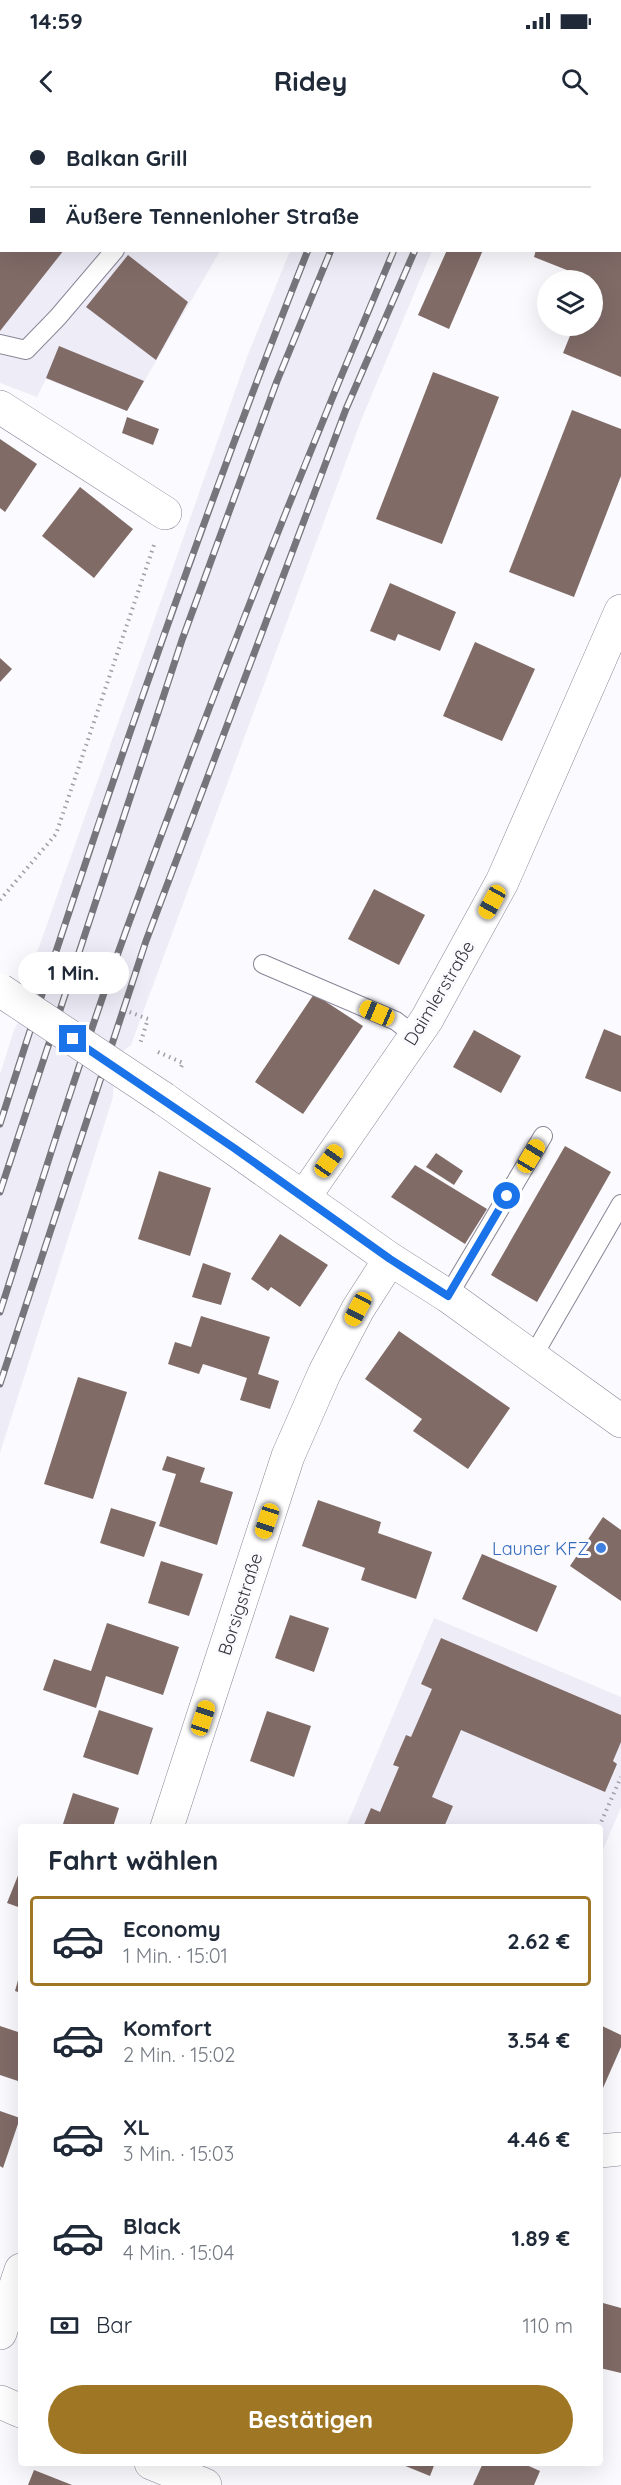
<!DOCTYPE html>
<html lang="de">
<meta charset="utf-8">
<style>
body{margin:0;font-family:Quicksand,sans-serif;background:#f2f2f3;color:#1f2937;height:100vh;display:flex;flex-direction:column;font-size:22px;white-space:nowrap}
*{box-sizing:border-box;margin:0}
p{font-size:20px;color:#747a83}
.icon{flex:none;width:33px;height:33px;fill:none;stroke:currentColor;stroke-width:2;stroke-linecap:round;stroke-linejoin:round}
.map{position:relative;flex:1;overflow:hidden}
.sheet{position:absolute;left:18px;top:1704px;width:585px;height:642px;display:flex;flex-direction:column;background:#fff;border-radius:6px;box-shadow:0 6px 24px #0002}
.sheet>*{flex:none}
.top-card{position:absolute;left:0px;top:0px;width:621px;height:132px;box-shadow:0 6px 24px #0002;display:grid;align-content:center;height:132px;padding:0 30px;background:#fff}
.fabs{position:absolute;left:537px;top:150px;display:grid;gap:12px}
.fabs a{display:grid;place-items:center;width:66px;height:66px;border-radius:50%;background:#fff;box-shadow:0 6px 24px #0002;font-size:30px}
.end{position:absolute;width:27px;height:27px;margin:-14px;border:8px solid #1a73e8;background:#fff;box-shadow:0 0 0 3px #fff}
.from{border-radius:50%}
.bubble{position:absolute;height:42px;border-radius:21px;background:#fff;box-shadow:0 6px 24px #0002;font-size:20px;font-weight:800;line-height:42px;text-align:center}
.car{position:absolute;width:18px;height:36px;margin:-18px -9px;border-radius:8px;box-shadow:0 0 4px 2px #0007;background:linear-gradient(#f5c518 24%,#345 0 40%,#f5c518 0 76%,#345 0 86%,#f5c518 0)}
.top-card b{display:flex;align-items:center;gap:21px;height:57px;font-size:22px}
.top-card b+b{border-top:2px solid #e0e1e3}
.top-card i{width:15px;height:15px;background:#1f2937}
ul{padding:0;list-style:none}
li{display:flex;align-items:center;gap:18px;height:90px;margin:0 12px 9px;padding:0 18px;border:3px solid transparent;border-radius:6px}
li div{flex:1}
li b{display:block;font-size:22px}
li em{font-style:normal;font-weight:800}
li.selected{border-color:#9f7624}
li>.icon{width:54px;height:54px;stroke-width:1.5}
h2{padding:0 30px;font-size:27px;line-height:72px}
.pay{display:flex;align-items:center;gap:15px;height:66px;padding:0 30px;font-size:22px}
.pay p{margin-inline-start:auto}
.primary-button{display:flex;gap:12px;margin-top:auto;padding:12px 30px}
.primary-button a{flex:1;height:69px;border-radius:36px;background:#9f7624;color:#fff;font-size:24px;font-weight:800;line-height:69px;text-align:center}
.status{display:flex;justify-content:space-between;align-items:center;height:42px;padding:0 30px;background:#fff;direction:ltr}
.status svg{height:16px;fill:currentColor}
header{display:flex;justify-content:space-between;align-items:center;height:78px;padding:0 30px;background:#fff;font-size:27px;font-weight:800}
.map>svg:first-child{display:block}
.built{fill:#eeecf7}
.building{fill:#806b67}
.lines{fill:none;stroke-linecap:round;stroke-linejoin:round}
.lane-casing{stroke:#898597;stroke-width:20}
.street-casing{stroke:#898597;stroke-width:34}
.secondary-casing{stroke:#898597;stroke-width:34}
.path{stroke:#9f9ea3;stroke-width:4;stroke-dasharray:1.5 4.5;stroke-linecap:butt}
.lane{stroke:#fff;stroke-width:18}
.street{stroke:#fff;stroke-width:33}
.secondary{stroke:#fff;stroke-width:33}
.rail-casing{stroke:#76757b;stroke-width:7}
.rail{stroke:#fbfafe;stroke-width:4.5;stroke-dasharray:14;stroke-linecap:butt}
.secondary-bridge-casing{stroke:#898597;stroke-width:34;stroke-linecap:butt}
.secondary-bridge{stroke:#fff;stroke-width:33}
.route{stroke:#1a73e8;stroke-width:8}
.shop-dot{fill:#3f7fe0;stroke:#fbfafe;stroke-width:2}
.labels{text-anchor:middle;dominant-baseline:central;stroke-width:6;stroke-linejoin:round;paint-order:stroke}
.street-label{font-size:18px;fill:#36343c;stroke:#fbfafe}
.shop-label{font-size:18px;fill:#366cbe;stroke:#fbfafe;text-anchor:end}
</style>
<div class="status"><b>14:59</b><svg viewBox="0 0 49 12"><path d="M0 12V9h3v3zM5 12V6h3v6zM10 12V3h3v9zM15 12V0h3v12zM26 1h20v11H26zM47 4h2v5h-2z"/></svg></div>
<header><svg class="icon" aria-label="back" viewBox="0 0 24 24"><path d="M15 5l-7 7 7 7"/></svg>Ridey<svg class="icon" aria-label="search" viewBox="0 0 24 24"><circle cx="10" cy="10" r="6"/><path d="M15 15l6 6"/></svg></header>
<div class="map">
<svg width="621" height="2365" viewBox="0 0 621 2365">
<rect width="100%" height="100%" fill="#fbfafe"/>
<g class="built">
<path d="M0 0H290L2 2V130L220 131 127 291 46 259 37 277 0 263Z"/>
<path d="M290 131H432L362 298 131 925 115 938 113 977 0 1333V954L14 910 28 883V858L247 237Z"/>
<path d="M434 1498 621 1577V1687L600 1737V1707H346Z"/>
</g>
<g class="building">
<path d="M0 130H64L0 211Z"/>
<path d="M447 130H483L449 209 418 195Z"/>
<path d="M536 130 621 131V257L563 233 574 206H592V160L534 137Z"/>
<path d="M128 135 188 182 156 240 86 187Z"/>
<path d="M59 226 144 261 127 291 46 258Z"/>
<path d="M433 252 499 277 442 424 376 399Z"/>
<path d="M572 290 621 309V356L574 477 509 452Z"/>
<path d="M127 297 159 309 153 325 122 313Z"/>
<path d="M0 319 37 344 5 392 0 388Z"/>
<path d="M80 367 133 409 94 458 42 416Z"/>
<path d="M390 463 456 492 440 531 398 514 395 521 370 511Z"/>
<path d="M475 522 535 549 502 621 443 596Z"/>
<path d="M0 538 12 549 0 562Z"/>
<path d="M374 769 425 795 399 845 348 819Z"/>
<path d="M314 874 363 906 303 994 255 962Z"/>
<path d="M604 909 621 916V972L585 958Z"/>
<path d="M474 910 521 936 501 973 453 947Z"/>
<path d="M565 1026 611 1052 537 1182 491 1155Z"/>
<path d="M436 1033 463 1051 454 1065 426 1047Z"/>
<path d="M415 1045 487 1089 465 1124 391 1077Z"/>
<path d="M159 1051 211 1068 190 1136 138 1119Z"/>
<path d="M280 1114 328 1145 300 1187 271 1167 268 1171 251 1159Z"/>
<path d="M203 1143 231 1153 221 1185 192 1177Z"/>
<path d="M201 1196 270 1217 258 1254 279 1261 270 1289 240 1280 247 1258 203 1244 199 1254 168 1244 175 1222 191 1227Z"/>
<path d="M399 1211 510 1288 468 1349 413 1311 422 1299 365 1259Z"/>
<path d="M78 1257 127 1272 93 1379 44 1364Z"/>
<path d="M167 1336 205 1348 200 1362 233 1372 217 1425 159 1406 176 1354 162 1350Z"/>
<path d="M318 1380 381 1402 378 1413 432 1432 416 1479 361 1460 365 1448 302 1426Z"/>
<path d="M111 1388 156 1402 144 1437 100 1423Z"/>
<path d="M603 1397 621 1410V1481L570 1446Z"/>
<path d="M482 1434 557 1466 537 1512 462 1479Z"/>
<path d="M161 1441 203 1454 189 1496 148 1483Z"/>
<path d="M290 1495 329 1508 314 1552 275 1538Z"/>
<path d="M107 1503 179 1527 163 1575 106 1556 96 1588 43 1570 54 1539 91 1551Z"/>
<path d="M441 1518 621 1595V1622L613 1641 617 1644 605 1672 461 1610 432 1677 453 1686 444 1707H363L371 1688 380 1692 399 1647 393 1645 406 1615 411 1617 432 1569 421 1564Z"/>
<path d="M99 1590 153 1608 138 1655 83 1637Z"/>
<path d="M267 1591 311 1606 294 1657 250 1641Z"/>
<path d="M73 1673 119 1688 113 1707H62Z"/>
<path d="M19 1753 21 1754V1788L7 1783Z"/>
<path d="M20 1853H21V1873L15 1871Z"/>
<path d="M600 1905 621 1915V1927L603 1968 600 1966Z"/>
<path d="M0 1906 21 1913V1962L0 1955Z"/>
<path d="M0 1991 20 1998 3 2048 0 2046Z"/>
<path d="M603 2183 621 2188V2253L600 2248V2196Z"/>
<path d="M398 2343H435L430 2356Z"/>
<path d="M483 2343H522L540 2351 534 2365H473Z"/>
<path d="M34 2350 72 2365H28Z"/>
</g>
<g class="lines">
<defs>
<g id="lane">
<path d="M208 2 209 0"/>
<path d="M0 224 26 230 58 197 115 130"/>
<path d="M263 844 396 901 415 916"/>
<path d="M448 1176 543 1016"/>
<path d="M533 1236 621 1084"/>
</g>
<g id="street">
<path d="M0 287 165 393"/>
<path d="M304 1077 427 899 502 762 621 491"/>
<path d="M167 1707 288 1336 325 1252 358 1189 390 1139"/>
<path d="M600 2031 621 2029"/>
<path d="M0 2213 21 2150"/>
<path d="M0 2282 21 2291"/>
<path d="M151 2343 205 2365"/>
</g>
<path id="secondary" d="M164 979 390 1139 448 1176 621 1301"/>
</defs>
<use href="#lane" class="lane-casing"/>
<use href="#street" class="street-casing"/>
<use href="#secondary" class="secondary-casing"/>
<g class="path">
<path d="M10 2 11 0"/>
<path d="M0 14 2 12"/>
<path d="M0 780 56 714 155 422"/>
<path d="M124 890 148 899 140 924"/>
<path d="M158 932 183 943 180 949"/>
<path d="M599 1707 621 1657"/>
</g>
<use href="#lane" class="lane"/>
<use href="#street" class="street"/>
<use href="#secondary" class="secondary"/>
<defs>
<g id="rail">
<path d="M363 2 364 0"/>
<path d="M386 2 387 0"/>
<path d="M449 2V0"/>
<path d="M471 2V0"/>
<path d="M0 1004C94 710 194 417 308 130"/>
<path d="M0 1072 182 520 277 261 331 130"/>
<path d="M0 1192C41 1064 81 935 127 808 210 580 299 354 394 130"/>
<path d="M0 1264 146 821 346 289 415 130"/>
</g>
</defs>
<use href="#rail" class="rail-casing"/>
<use href="#rail" class="rail"/>
<defs>
<path id="secondary-bridge" d="M0 870 164 979"/>
</defs>
<use href="#secondary-bridge" class="secondary-bridge-casing"/>
<use href="#secondary-bridge" class="secondary-bridge"/>
</g>
<g class="lines">
<path class="route" d="M73 919 234 1028 390 1139 448 1176 507 1076"/>
</g>
<circle class="shop-dot" cx="601" cy="1428" r="6"/>
<g class="labels">
<g class="street-label">
<text transform="translate(439 873) rotate(-59)">Daimlerstraße</text>
<text transform="translate(240 1484) rotate(-72)">Borsigstraße</text>
</g>
<g class="shop-label">
<text x="589" y="1428">Launer KFZ</text>
</g>
</g>
</svg>
<div class="fabs">
<a><svg class="icon" aria-label="layers" viewBox="0 0 24 24"><path d="M12 4l9 5-9 5-9-5zM3 14l9 5 9-5"/></svg></a>
</div>
<i class="end from" style="left:507px;top:1076px"></i>
<i class="end" style="left:73px;top:919px"></i>
<div class="bubble" style="left:18px;top:832px;width:111px">1 Min.</div>
<i class="car" style="left:492px;top:782px;rotate:209deg"></i>
<i class="car" style="left:377px;top:893px;rotate:293deg"></i>
<i class="car" style="left:531px;top:1036px;rotate:31deg"></i>
<i class="car" style="left:329px;top:1041px;rotate:35deg"></i>
<i class="car" style="left:358px;top:1189px;rotate:208deg"></i>
<i class="car" style="left:267px;top:1401px;rotate:198deg"></i>
<i class="car" style="left:203px;top:1598px;rotate:18deg"></i>
<div class="top-card">
<b><i class="from"></i>Balkan Grill</b>
<b><i></i>Äußere Tennenloher Straße</b>
</div>
<section class="sheet">
<h2>Fahrt wählen</h2>
<ul>
<li class="selected"><svg class="icon" aria-label="car" viewBox="0 0 24 24"><path d="M5 17H2v-5l4-1 3-4h7l3 4 3 1v5h-3M9 17h6M6 11h13"/><circle cx="7" cy="17" r="2"/><circle cx="17" cy="17" r="2"/></svg><div><b>Economy</b><p>1 Min. · 15:01</p></div><em>2.62 €</em></li>
<li><svg class="icon" aria-label="car" viewBox="0 0 24 24"><path d="M5 17H2v-5l4-1 3-4h7l3 4 3 1v5h-3M9 17h6M6 11h13"/><circle cx="7" cy="17" r="2"/><circle cx="17" cy="17" r="2"/></svg><div><b>Komfort</b><p>2 Min. · 15:02</p></div><em>3.54 €</em></li>
<li><svg class="icon" aria-label="car" viewBox="0 0 24 24"><path d="M5 17H2v-5l4-1 3-4h7l3 4 3 1v5h-3M9 17h6M6 11h13"/><circle cx="7" cy="17" r="2"/><circle cx="17" cy="17" r="2"/></svg><div><b>XL</b><p>3 Min. · 15:03</p></div><em>4.46 €</em></li>
<li><svg class="icon" aria-label="car" viewBox="0 0 24 24"><path d="M5 17H2v-5l4-1 3-4h7l3 4 3 1v5h-3M9 17h6M6 11h13"/><circle cx="7" cy="17" r="2"/><circle cx="17" cy="17" r="2"/></svg><div><b>Black</b><p>4 Min. · 15:04</p></div><em>1.89 €</em></li>
</ul>
<div class="pay"><svg class="icon" aria-label="cash" viewBox="0 0 24 24"><path d="M3 7h18v10H3z"/><circle cx="12" cy="12" r="2"/></svg>Bar<p>110 m</p></div>
<div class="primary-button"><a>Bestätigen</a></div>
</section>
</div>
